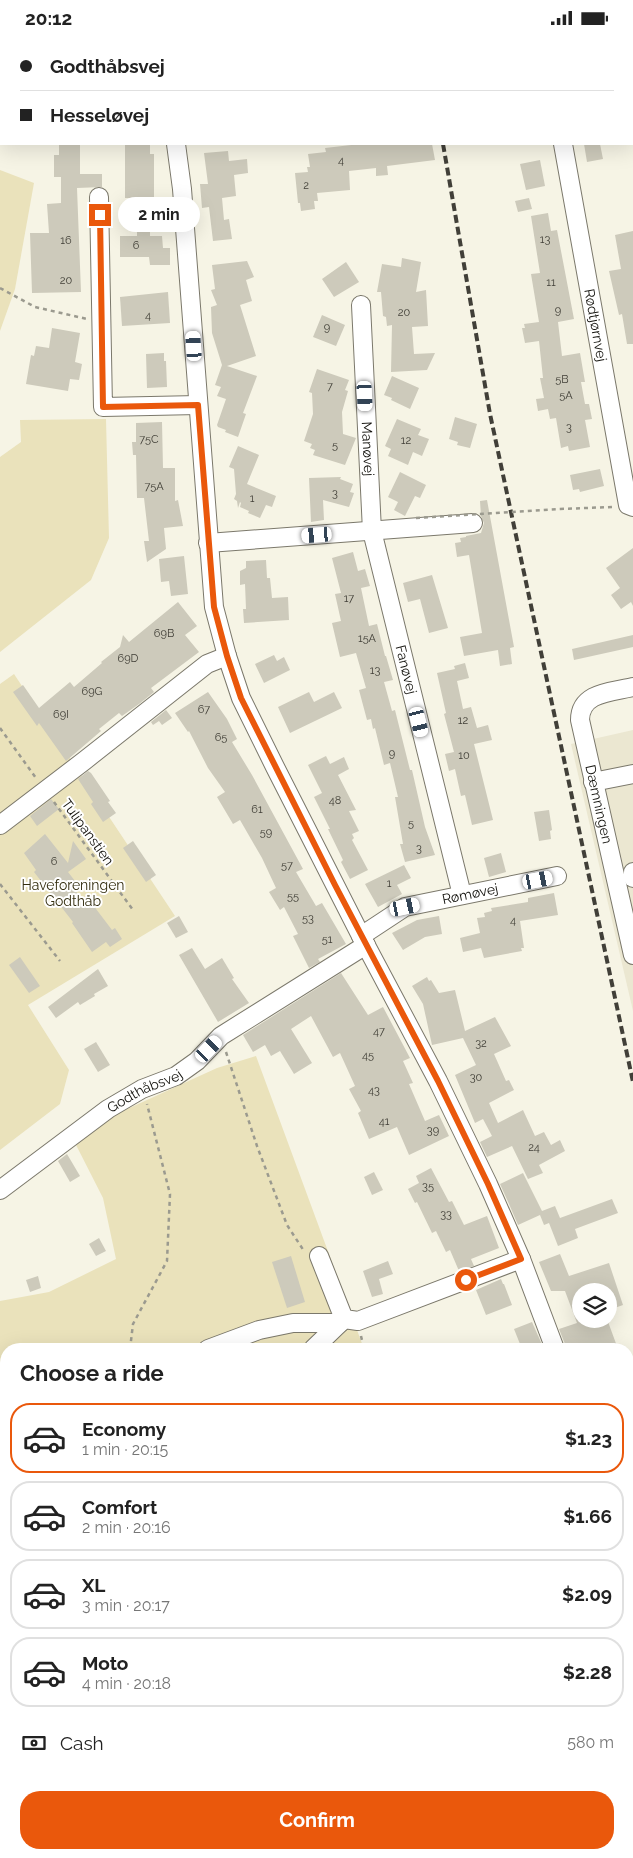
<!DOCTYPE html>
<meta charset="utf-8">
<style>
body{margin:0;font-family:Raleway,sans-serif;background:#f2f2f2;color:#222;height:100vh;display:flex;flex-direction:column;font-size:19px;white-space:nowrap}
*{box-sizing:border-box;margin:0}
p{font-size:16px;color:#767676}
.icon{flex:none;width:28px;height:28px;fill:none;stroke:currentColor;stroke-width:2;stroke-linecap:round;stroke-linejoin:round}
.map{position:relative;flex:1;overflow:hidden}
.sheet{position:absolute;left:0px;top:1308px;width:634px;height:516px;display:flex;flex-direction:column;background:#fff;border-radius:20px 20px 0 0;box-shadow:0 5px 20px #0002}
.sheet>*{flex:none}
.banner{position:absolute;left:0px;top:0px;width:634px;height:110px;box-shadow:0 5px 20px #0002;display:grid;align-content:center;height:110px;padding:0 20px;background:#fff}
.buttons{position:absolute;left:572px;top:1248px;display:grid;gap:10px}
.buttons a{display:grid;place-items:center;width:45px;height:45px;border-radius:50%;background:#fff;box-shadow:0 5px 20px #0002;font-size:25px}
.end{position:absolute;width:22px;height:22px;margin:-11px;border:6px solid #ea580c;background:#fff;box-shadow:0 0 0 2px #fff}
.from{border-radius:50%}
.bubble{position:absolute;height:35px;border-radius:18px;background:#fff;box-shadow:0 5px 20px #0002;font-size:16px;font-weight:700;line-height:35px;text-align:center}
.car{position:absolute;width:15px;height:30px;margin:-15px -8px;border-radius:6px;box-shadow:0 0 4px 1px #0007;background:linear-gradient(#fff 24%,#345 0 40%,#fff 0 76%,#345 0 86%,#fff 0)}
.banner b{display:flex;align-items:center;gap:18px;height:48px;font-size:19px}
.banner b+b{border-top:1px solid #e0e0e0}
.banner i{width:12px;height:12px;background:#222}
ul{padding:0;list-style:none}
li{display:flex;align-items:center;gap:15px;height:70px;margin:0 10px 8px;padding:0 10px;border:2px solid #e0e0e0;border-radius:20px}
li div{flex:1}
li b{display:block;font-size:19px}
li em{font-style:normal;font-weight:700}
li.current{border-color:#ea580c}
li>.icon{width:45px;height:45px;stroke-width:1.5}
h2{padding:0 20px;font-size:22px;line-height:60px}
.pay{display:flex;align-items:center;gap:12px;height:55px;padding:0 20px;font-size:19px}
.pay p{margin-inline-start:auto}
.action{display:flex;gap:10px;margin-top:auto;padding:10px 20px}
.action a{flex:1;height:58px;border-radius:20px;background:#ea580c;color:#fff;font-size:20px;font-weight:700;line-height:58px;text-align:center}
.status{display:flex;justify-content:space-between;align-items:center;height:35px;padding:0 25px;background:#fff;direction:ltr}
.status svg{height:14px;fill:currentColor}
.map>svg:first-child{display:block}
.built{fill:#ebe7d1}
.green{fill:#eae2bb}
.building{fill:#cdcabb}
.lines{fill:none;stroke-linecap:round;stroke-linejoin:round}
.minor-casing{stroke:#7b786b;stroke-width:20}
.path{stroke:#9b9a8f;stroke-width:2.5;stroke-dasharray:4 4;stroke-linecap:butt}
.minor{stroke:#fff;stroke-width:18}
.rail{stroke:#413f38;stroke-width:4;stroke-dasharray:8 4;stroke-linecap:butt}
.path-bridge{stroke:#9b9a8f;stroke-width:2.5;stroke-dasharray:4 4;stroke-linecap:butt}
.route{stroke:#ea580c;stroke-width:6}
.labels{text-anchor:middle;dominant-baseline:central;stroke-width:4;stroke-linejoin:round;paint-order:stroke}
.number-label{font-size:11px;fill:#424038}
.street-label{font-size:14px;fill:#13120d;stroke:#fff}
.park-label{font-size:14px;fill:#332d0f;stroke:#fff}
</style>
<div class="status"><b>20:12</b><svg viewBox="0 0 49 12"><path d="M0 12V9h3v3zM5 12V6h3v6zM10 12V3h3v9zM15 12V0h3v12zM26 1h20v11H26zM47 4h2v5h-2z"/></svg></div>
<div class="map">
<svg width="633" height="1823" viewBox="0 0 633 1823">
<rect width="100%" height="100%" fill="#f6f4e5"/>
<path class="built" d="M633 695V976L571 709Z"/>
<g class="green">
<path d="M0 135 34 148 15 254 0 296Z"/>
<path d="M106 384 109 503 91 545 0 617V422L21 407 20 385Z"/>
<path d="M14 639 175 881 28 970 69 1035 60 1069 0 1115V649Z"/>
<path d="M256 1021 364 1314H6V1453L0 1455V1266L49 1257 116 1224 103 1163 74 1106 101 1086 217 1033Z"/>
</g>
<g class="building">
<path d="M59 109H80V139H102V152L77 153 81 257 32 258 30 198H49L47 169 61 168V142H54V120H59Z"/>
<path d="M125 109H150V119H154V163H125Z"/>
<path d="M360 109H432L435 125 387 131 388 140 376 141V133L349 136 350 155 317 158 318 166H314L315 174 301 176 300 168H298L295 138 308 137 307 132H310L308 119 326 117 325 113Z"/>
<path d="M584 109H600L603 124 587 127Z"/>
<path d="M228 116 229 126 247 124 248 138 234 140 236 161 222 163 224 185 229 184 232 204 213 206 209 172 202 173 200 149H208L204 118Z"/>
<path d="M540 125 545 151 526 155 520 129Z"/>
<path d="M529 163 532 174 518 177 515 166Z"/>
<path d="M548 178 551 196 557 195 574 284 558 287 562 321 580 318 585 347H581L585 369H589L592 384 585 385 590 412 569 416 568 411 561 413 556 383 550 384 548 374 538 376 536 364 544 363 540 343H543L539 306 525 308 522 293H525L524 289 539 287 531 239 540 238 531 181Z"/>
<path d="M137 193H150V201H162L163 213H170V230H150L149 222H120V201H137Z"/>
<path d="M633 196V309H627L622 279 619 280 609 236 621 234 615 200Z"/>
<path d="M402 223 421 227 416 257 426 255 428 291 412 292 414 319 435 318 427 335 391 337 392 290 387 291 386 282 383 281 381 257H377L382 229 401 232Z"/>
<path d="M247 226 254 242 246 245 252 266 240 270 256 321 227 331 257 341 243 378 246 379 238 402 225 397 226 395 218 392 217 390 226 364 217 361 221 352 215 350 222 330 212 298 211 272 217 270 211 255 215 254 212 230Z"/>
<path d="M346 227 359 247 334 262 322 244Z"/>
<path d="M168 257 170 288 122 291 120 262Z"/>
<path d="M322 280 345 290 336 311 313 302Z"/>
<path d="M52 293 80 298 75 327 82 329 79 345 70 344 68 356 26 349 31 320 34 321 36 311 49 313Z"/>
<path d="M164 318V326H166L167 352 147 353 146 319Z"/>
<path d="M317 334 349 345 345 355 348 356 342 377 343 399 356 403 345 430 313 420 315 415 310 413 312 409 304 406 313 379 312 358 309 357Z"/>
<path d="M392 341 419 353 410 374 391 365 392 363 384 360Z"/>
<path d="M455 382 477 389 470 413 457 410 458 407 449 404Z"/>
<path d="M397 384 421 394 418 400 429 404 422 421 413 417 408 430 388 421 391 414 385 411Z"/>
<path d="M162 387 163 433H175V466L178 465 183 491 164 493 166 514 147 527 144 506H149L144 463H137L136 420H133L132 407H136V388Z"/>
<path d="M238 411 259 420 247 449 276 461 272 472 266 470 260 483 248 478 249 476 240 472 241 468 240 467 238 473 237 466 234 464 236 459 234 434 229 432Z"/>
<path d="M600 434 604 451 580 457 579 454 573 455 570 440Z"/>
<path d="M400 437 426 450 420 463 415 461 405 481 394 475 398 467 388 462Z"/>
<path d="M341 442 340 444 353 449 350 457 354 458 349 472 323 465 324 485 311 487 309 443Z"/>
<path d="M487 465 514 612 510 613 512 629 500 631 498 615 464 621 460 602 482 598 469 520 457 522 455 508 461 507 460 503 466 502V501L481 498 484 488 481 481 480 466Z"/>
<path d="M633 513V571L631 567 621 574 611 560 620 553 606 533Z"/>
<path d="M353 517 358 536 365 534 370 551 361 553 369 591 377 589 385 621H386L393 645 384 647 392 676 395 675 410 735H412L425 792 435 820 405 827 400 809H403L395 762H398L390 728 384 730 375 693 373 694 371 684 367 685 359 655 366 653 356 618 340 622 332 588 341 586 335 559 341 558 332 523Z"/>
<path d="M184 521 188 559 171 561 169 546 161 547 159 524Z"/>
<path d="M266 525 267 543H270L272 563 288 562 289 585 244 588 243 574H246L245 549 240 550V536L246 533V526Z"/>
<path d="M432 540 448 593 429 598 420 564 408 567 403 548Z"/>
<path d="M178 567 197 591 185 600 199 617 151 653 154 657 139 669 122 681 119 678 99 694 101 696 66 726 39 688 37 691 13 657 23 650 39 673 70 647 74 652 102 628 101 627 120 612 123 600 129 607Z"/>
<path d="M633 600V612L574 625 572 614Z"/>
<path d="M274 620 277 626 284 622 290 635 264 648 255 629Z"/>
<path d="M465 628 469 643 457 646 463 674 471 672 477 693 488 690 492 705 474 709 493 785 472 790 465 760 461 761 455 734 449 736 445 719 454 717 444 679 446 678 437 638 455 634 454 631Z"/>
<path d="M208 657 227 684 237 704 232 707 252 740 303 834 296 837 316 871 322 868 346 909 318 924 320 927 309 933 293 901 298 899 284 872 280 875 269 857 276 853 262 823 240 785 233 789 217 762 225 757 208 733 189 696 188 697 175 678Z"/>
<path d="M309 657 314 667 334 657 342 673 290 698 278 672Z"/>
<path d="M166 675 172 683 162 690 159 686 153 690 151 687Z"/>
<path d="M326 721 330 729 344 722 349 734 338 740 356 775 349 776 359 796 352 799 354 803 352 805 368 835 350 844 341 827 343 825 328 794H330L314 762 322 758 308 730Z"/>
<path d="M88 736 91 738 110 766 108 767 116 778 103 787 91 769 93 767 78 744Z"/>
<path d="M51 764 59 774 37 791 30 781Z"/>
<path d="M549 775 552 795 550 796 551 804 539 806 534 777Z"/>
<path d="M45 799 68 828 73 806 86 824 68 837 75 846 71 850 86 869 90 866 112 895 115 893 122 904 110 912 106 907 92 917 72 888 73 887 34 837 36 835 24 818Z"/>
<path d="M133 806 156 840 146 847 123 813Z"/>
<path d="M501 818 506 837 489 842 484 823Z"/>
<path d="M404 830 411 843 397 850 402 859 378 872 365 849Z"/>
<path d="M554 858 558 880 520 886 524 913H521L522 916 484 923 481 913 463 917 460 903 480 898 477 883 485 882 484 878 492 876 491 873 528 867V863Z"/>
<path d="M179 881 188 897 176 903 167 888Z"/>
<path d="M439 881 442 899 425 902 403 915 392 898 417 885Z"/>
<path d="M192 913 205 934 222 923 234 943 232 944 249 968 218 987 179 920Z"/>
<path d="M20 922 40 951 29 958 9 930Z"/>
<path d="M98 934 108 951 94 959 95 961 80 970 78 967 56 983 48 972Z"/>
<path d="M341 938 368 980 383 972 410 1023 403 1026 413 1048 409 1049 425 1086 439 1080 449 1101 409 1120 397 1092 369 1104 358 1078 361 1076 349 1054 355 1051 340 1018 333 1022 311 981 291 994 312 1028 294 1039 280 1016 271 1021 265 1010 253 1017 243 1000Z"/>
<path d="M427 942 429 946 431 945 439 958 455 955 465 996 495 982 511 1011 494 1019 506 1046 509 1045 514 1055 489 1068 498 1088 523 1075 535 1101 544 1097 551 1110 560 1105 565 1116 539 1130 543 1138 528 1144 512 1111 487 1122 480 1107 492 1101 483 1084 475 1088 455 1040 476 1030 463 1003 432 1010 423 969 412 951Z"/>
<path d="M96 1007 110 1030 98 1037 84 1014Z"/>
<path d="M67 1119 80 1141 70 1147 58 1126Z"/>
<path d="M431 1133 449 1167 452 1166 464 1190 487 1181 499 1213 471 1224 474 1231 459 1236 450 1215 446 1217 436 1196 432 1198 417 1167 415 1168 408 1154 419 1148 416 1141Z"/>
<path d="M374 1137 383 1155 372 1160 364 1142Z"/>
<path d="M523 1138 542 1176 555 1171 560 1183 612 1164 618 1178 575 1194 578 1203 558 1211 549 1188 544 1190 540 1180 518 1190 509 1169 500 1149Z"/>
<path d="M99 1203 106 1216 96 1221 89 1209Z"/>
<path d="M560 1219 569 1241 609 1228 623 1270 609 1275V1256H581V1284H607L618 1314H598L596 1309 583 1314H567L559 1294 577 1288 565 1256H551L539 1227Z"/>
<path d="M291 1221 305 1267 287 1273 272 1227Z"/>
<path d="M388 1226 393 1239 379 1244 383 1259 372 1262 363 1236Z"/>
<path d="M38 1241 41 1253 30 1257 26 1245Z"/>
<path d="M501 1244 503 1249H504L512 1270 486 1280 476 1255Z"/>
<path d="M532 1287 544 1314H522L514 1294Z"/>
</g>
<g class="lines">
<defs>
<g id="minor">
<path d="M164 0V1"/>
<path d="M543 0V1"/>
<path d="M632 27H633"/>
<path d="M176 109 182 154 214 572 227 621 241 663 275 732 361 901 438 1046 488 1149 521 1224 555 1314"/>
<path id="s1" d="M563 109 628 470 633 472"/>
<path d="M99 162 103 372 198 370"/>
<path id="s2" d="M361 270 372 496 462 860"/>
<path d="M208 508 473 488"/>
<path id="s3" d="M633 652C612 657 580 657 580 685L633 920"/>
<path d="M593 747 633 739"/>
<path d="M0 790 84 726 207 629 227 621"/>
<path d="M633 837V843"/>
<path id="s4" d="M361 901 405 872 557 841"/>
<path id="s5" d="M0 1155 108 1074 142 1054 176 1041 197 1026 221 1001 366 910"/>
<path d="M319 1221 344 1284 358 1286 521 1224"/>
<path d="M208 1314 259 1295 293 1288H340"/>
<path d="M313 1314 343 1285"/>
<path d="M628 1520 633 1539"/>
<path d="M628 1628 633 1627"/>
<path d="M0 1690 6 1693"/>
<path d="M628 1763 633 1742"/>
<path d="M602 1823 605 1818"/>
</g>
</defs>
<use href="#minor" class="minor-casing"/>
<g class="path">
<path d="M0 253 35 272 87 284"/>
<path d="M560 474 612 472"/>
<path d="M0 693 36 743"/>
<path d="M54 767 133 875"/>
<path d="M0 849 60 926"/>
<path d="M226 1017 257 1111 287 1190 304 1216"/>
<path d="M361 1301 364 1314"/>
<path d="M130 1314 133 1289 167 1226 170 1159 147 1069"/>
<path d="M0 1389 6 1385"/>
<path d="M0 1754 6 1757"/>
<path d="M329 1818 342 1823"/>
<path d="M24 1823 26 1818"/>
<path d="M430 1823 432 1818"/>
</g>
<use href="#minor" class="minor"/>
<g class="rail">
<path d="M423 0 424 1"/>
<path d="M443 109 490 379 633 1047"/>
</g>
<path class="path-bridge" d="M416 483 560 474"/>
</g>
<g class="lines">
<path class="route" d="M100 180 103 372 198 370 214 572 227 621 241 663 335 850 438 1046 488 1149 521 1224 466 1245"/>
</g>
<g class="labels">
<g class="number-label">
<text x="341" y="125">4</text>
<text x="306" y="150">2</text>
<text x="545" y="204">13</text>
<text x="66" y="205">16</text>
<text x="136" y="210">6</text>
<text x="66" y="245">20</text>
<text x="551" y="247">11</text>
<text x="558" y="275">9</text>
<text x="404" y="277">20</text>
<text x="148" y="280">4</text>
<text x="327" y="292">9</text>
<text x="562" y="344">5B</text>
<text x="330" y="351">7</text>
<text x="566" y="360">5A</text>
<text x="569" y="392">3</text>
<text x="149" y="404">75C</text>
<text x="406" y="405">12</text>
<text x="335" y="410">5</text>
<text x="154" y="451">75A</text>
<text x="335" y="458">3</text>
<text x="252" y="463">1</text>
<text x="349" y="563">17</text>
<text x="164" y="598">69B</text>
<text x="367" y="603">15A</text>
<text x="128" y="623">69D</text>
<text x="375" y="635">13</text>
<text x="92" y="656">69G</text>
<text x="204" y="674">67</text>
<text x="61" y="679">69I</text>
<text x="463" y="685">12</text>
<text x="221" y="702">65</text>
<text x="392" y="718">9</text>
<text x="464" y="720">10</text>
<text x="335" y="765">48</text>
<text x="257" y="774">61</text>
<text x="411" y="788">5</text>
<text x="266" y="797">59</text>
<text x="419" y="813">3</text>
<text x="54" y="826">6</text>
<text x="287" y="830">57</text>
<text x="389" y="848">1</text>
<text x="293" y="861">55</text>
<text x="308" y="883">53</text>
<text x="513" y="885">4</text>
<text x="327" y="904">51</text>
<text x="379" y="996">47</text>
<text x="481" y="1008">32</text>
<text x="368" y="1020">45</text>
<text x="476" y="1042">30</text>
<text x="374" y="1055">43</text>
<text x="384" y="1086">41</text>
<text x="433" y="1095">39</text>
<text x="534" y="1112">24</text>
<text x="428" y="1151">35</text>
<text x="446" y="1179">33</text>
</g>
<g class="street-label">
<text stroke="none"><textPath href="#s1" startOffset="184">Rødtjørnvej</textPath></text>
<text stroke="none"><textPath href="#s2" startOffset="144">Manøvej</textPath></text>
<text stroke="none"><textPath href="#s2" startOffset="369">Fanøvej</textPath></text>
<text stroke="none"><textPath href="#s3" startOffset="155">Dæmningen</textPath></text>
<text transform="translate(88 797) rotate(54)">Tulipanstien</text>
<text stroke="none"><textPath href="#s4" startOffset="119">Rømøvej</textPath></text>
<text stroke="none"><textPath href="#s5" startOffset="176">Godthåbsvej</textPath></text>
</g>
<g class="park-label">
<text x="73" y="850">Haveforeningen<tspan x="73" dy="16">Godthåb</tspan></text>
</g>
</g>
</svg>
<div class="buttons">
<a><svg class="icon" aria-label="layers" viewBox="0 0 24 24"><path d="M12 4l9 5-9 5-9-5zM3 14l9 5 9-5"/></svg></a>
</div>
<i class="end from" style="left:466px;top:1245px"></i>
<i class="end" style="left:100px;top:180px"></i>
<div class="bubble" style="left:118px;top:162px;width:82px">2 min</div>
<i class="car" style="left:194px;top:311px;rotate:356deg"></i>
<i class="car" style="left:365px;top:361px;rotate:177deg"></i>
<i class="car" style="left:317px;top:500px;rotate:266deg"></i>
<i class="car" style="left:419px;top:687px;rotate:166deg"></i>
<i class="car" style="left:538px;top:845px;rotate:79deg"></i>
<i class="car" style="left:405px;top:872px;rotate:78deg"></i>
<i class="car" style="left:209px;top:1014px;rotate:44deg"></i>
<div class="banner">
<b><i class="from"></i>Godthåbsvej</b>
<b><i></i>Hesseløvej</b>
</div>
<section class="sheet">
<h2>Choose a ride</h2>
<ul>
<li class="current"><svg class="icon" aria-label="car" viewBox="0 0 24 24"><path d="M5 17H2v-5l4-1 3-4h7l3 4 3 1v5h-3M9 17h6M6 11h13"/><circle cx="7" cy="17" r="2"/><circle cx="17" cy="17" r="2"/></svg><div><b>Economy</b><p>1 min · 20:15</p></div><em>$1.23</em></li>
<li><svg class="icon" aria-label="car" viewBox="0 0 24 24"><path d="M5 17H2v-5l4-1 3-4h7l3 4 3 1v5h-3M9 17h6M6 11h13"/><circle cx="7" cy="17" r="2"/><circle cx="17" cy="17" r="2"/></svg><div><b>Comfort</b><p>2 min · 20:16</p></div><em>$1.66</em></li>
<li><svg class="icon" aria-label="car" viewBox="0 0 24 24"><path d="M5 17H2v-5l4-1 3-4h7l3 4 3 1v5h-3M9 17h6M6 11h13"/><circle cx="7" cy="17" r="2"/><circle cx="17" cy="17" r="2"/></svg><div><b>XL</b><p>3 min · 20:17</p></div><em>$2.09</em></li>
<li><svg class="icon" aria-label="car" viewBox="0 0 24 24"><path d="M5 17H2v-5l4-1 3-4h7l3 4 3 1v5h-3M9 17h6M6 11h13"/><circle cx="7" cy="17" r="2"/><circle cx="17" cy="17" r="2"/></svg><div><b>Moto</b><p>4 min · 20:18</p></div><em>$2.28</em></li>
</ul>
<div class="pay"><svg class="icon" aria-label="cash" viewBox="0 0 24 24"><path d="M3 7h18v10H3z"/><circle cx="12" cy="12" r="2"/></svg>Cash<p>580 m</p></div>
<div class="action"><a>Confirm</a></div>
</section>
</div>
